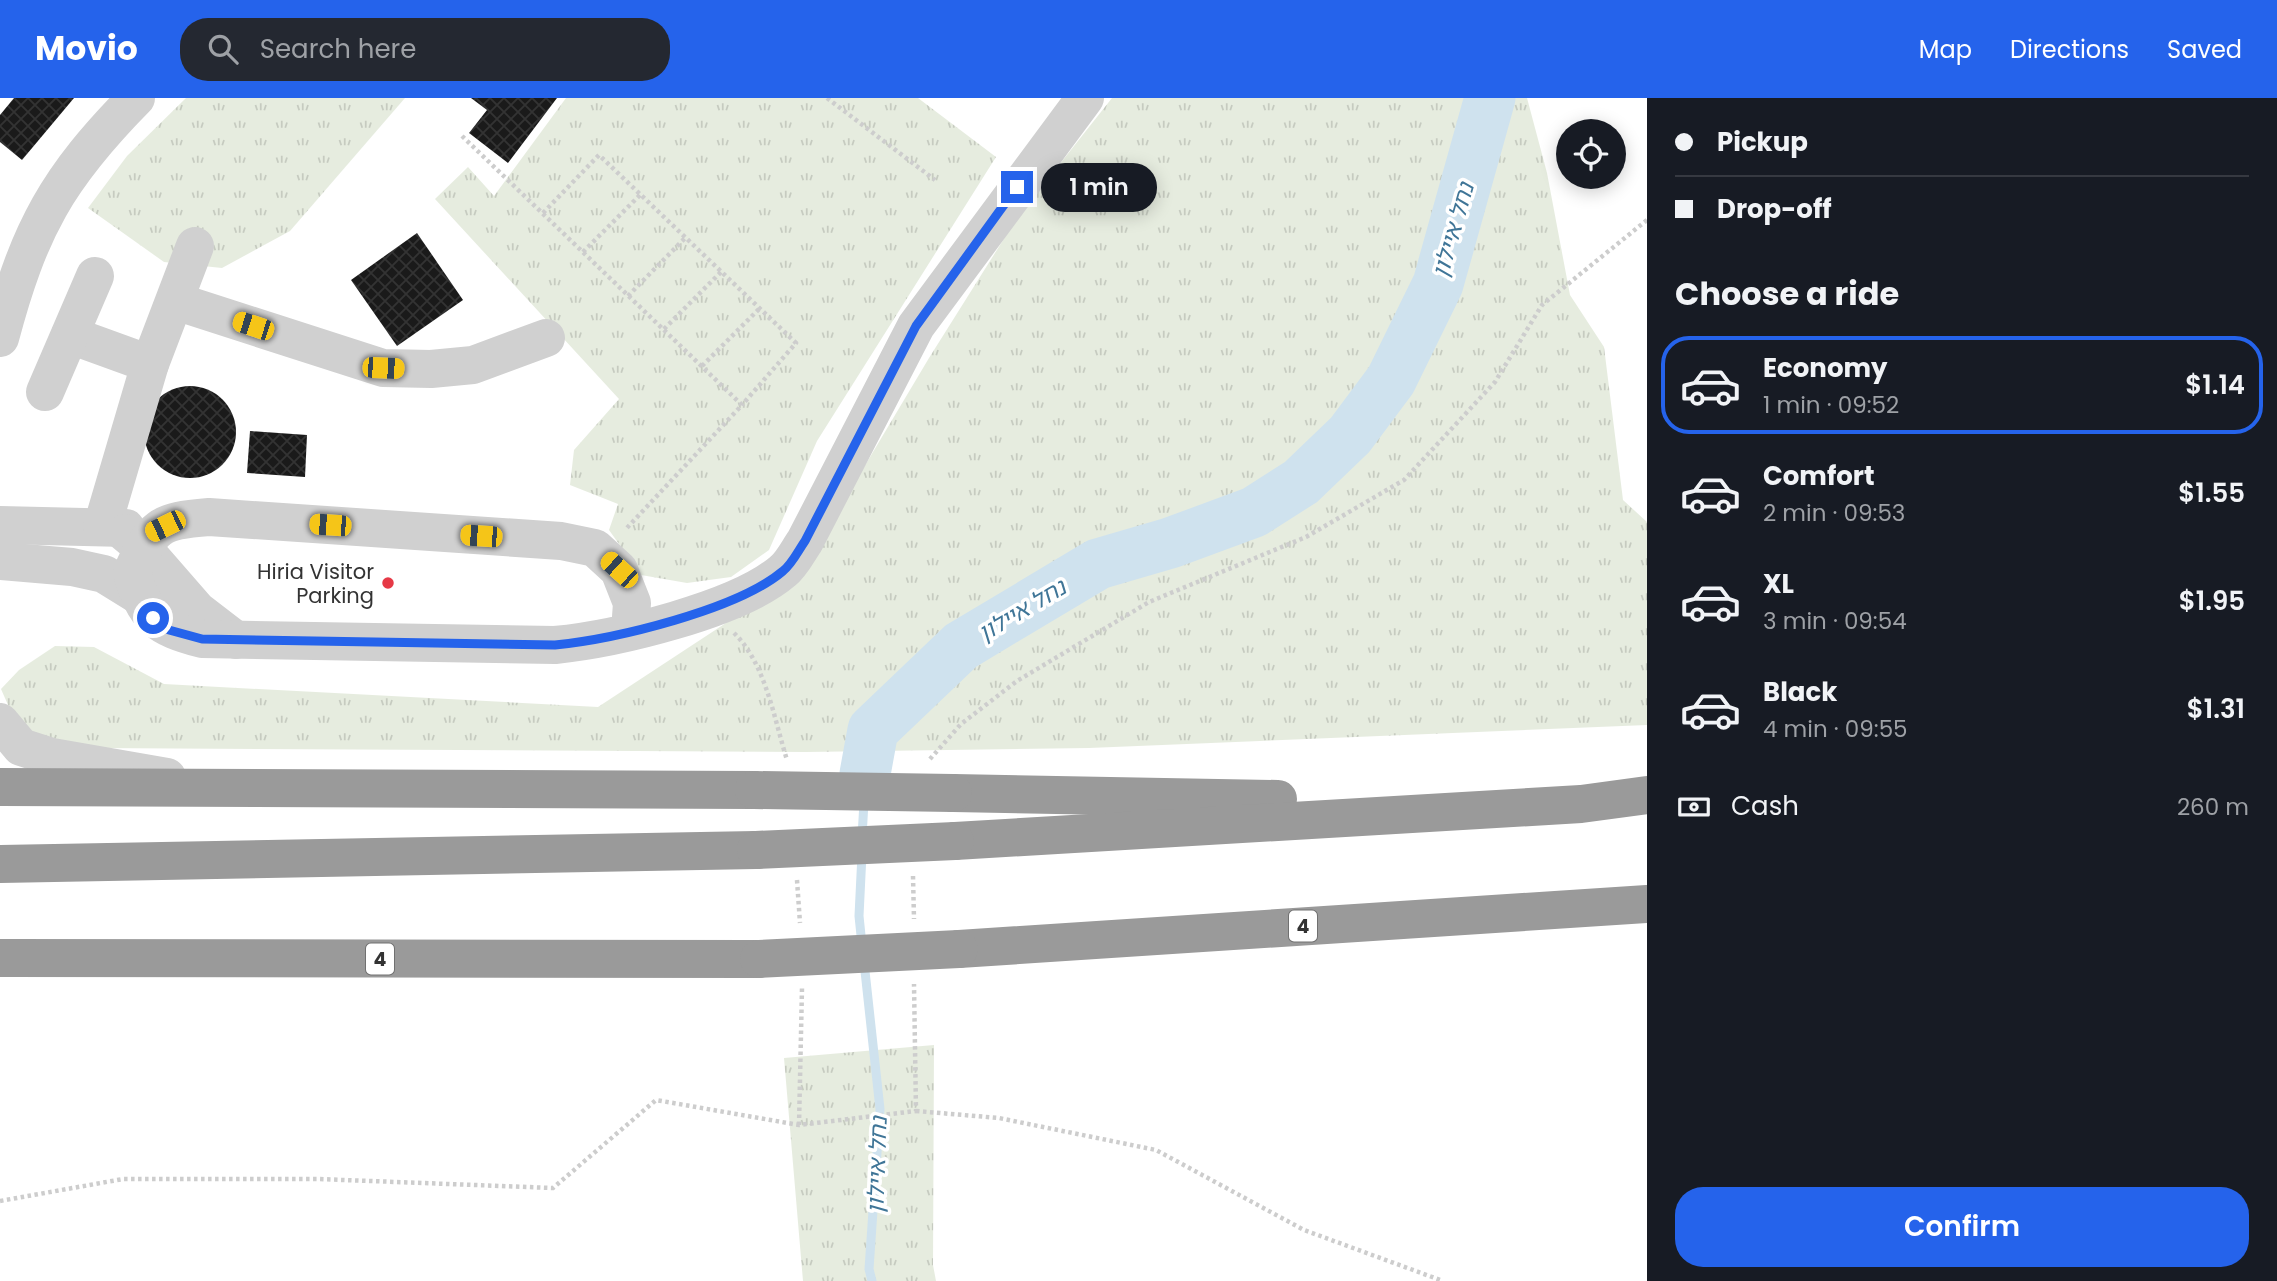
<!DOCTYPE html>
<meta charset="utf-8">
<style>
body{margin:0;font-family:Poppins,"Noto Sans Hebrew",sans-serif;background:#242831;color:#f1f3f6;height:100vh;display:flex;flex-direction:column;font-size:26px;white-space:nowrap}
*{box-sizing:border-box;margin:0}
p{font-size:23px;color:#9ea1a6}
.icon{flex:none;width:38px;height:38px;fill:none;stroke:currentColor;stroke-width:2;stroke-linecap:round;stroke-linejoin:round}
.map{position:relative;flex:1;overflow:hidden}
.details{display:flex;flex-direction:column;background:#171b24;width:630px}
.details>*{flex:none}
.hud{display:grid;align-content:center;height:154px;padding:0 28px;background:#171b24}
.fabs{position:absolute;left:1556px;top:21px;display:grid;gap:14px}
.fabs a{display:grid;place-items:center;width:70px;height:70px;border-radius:50%;background:#171b24;box-shadow:0 4px 18px #0003;font-size:35px}
.end{position:absolute;width:32px;height:32px;margin:-16px;border:9px solid #2563eb;background:#fff;box-shadow:0 0 0 4px #fff}
.from{border-radius:50%}
.bubble{position:absolute;height:49px;border-radius:24px;background:#171b24;box-shadow:0 4px 18px #0003;font-size:23px;font-weight:600;line-height:49px;text-align:center}
.car{position:absolute;width:21px;height:42px;margin:-21px -10px;border-radius:9px;box-shadow:0 0 5px 2px #0007;background:linear-gradient(#f5c518 24%,#345 0 40%,#f5c518 0 76%,#345 0 86%,#f5c518 0)}
.hud b{display:flex;align-items:center;gap:24px;height:66px;font-size:26px}
.hud b+b{border-top:2px solid #363941}
.hud i{width:18px;height:18px;background:#f1f3f6}
ul{padding:0;list-style:none}
li{display:flex;align-items:center;gap:21px;height:98px;margin:0 14px 10px;padding:0 14px;border:4px solid transparent;border-radius:28px}
li div{flex:1}
li b{display:block;font-size:26px}
li em{font-style:normal;font-weight:600}
li.selected{border-color:#2563eb}
li>.icon{width:63px;height:63px;stroke-width:1.5}
h2{padding:0 28px;font-size:32px;line-height:84px}
.pay{display:flex;align-items:center;gap:18px;height:77px;padding:0 28px;font-size:26px}
.pay p{margin-inline-start:auto}
.cta{display:flex;gap:14px;margin-top:auto;padding:14px 28px}
.cta a{flex:1;height:80px;border-radius:28px;background:#2563eb;color:#fff;font-size:28px;font-weight:600;line-height:80px;text-align:center}
header{display:flex;align-items:center;gap:42px;box-sizing:border-box;height:98px;padding:0 35px;background:#2563eb;color:#fff}
header strong{font-size:33px}
nav{display:flex;gap:38px;margin-inline-start:auto;font-size:24px}
.search{width:490px;height:63px;background:#242831;display:flex;align-items:center;gap:18px;box-sizing:border-box;padding:0 24px;border-radius:28px;color:#9ea1a6;font-size:26px}
main{display:flex;flex:1;min-height:0}
.map>svg:first-child{display:block}
.grass{fill:url(#grass-tufts)}
.lines{fill:none;stroke-linecap:round;stroke-linejoin:round}
.stream{stroke:#cfe2ee;stroke-width:9}
.river{stroke:#cfe2ee;stroke-width:51}
.building{fill:url(#building-cross-hatch)}
.path{stroke:#cdcdcd;stroke-width:4.5;stroke-dasharray:3.5 3.5;stroke-linecap:butt}
.minor{stroke:#d0d0d0;stroke-width:38}
.highway{stroke:#9a9a9a;stroke-width:38}
.highway-bridge{stroke:#9a9a9a;stroke-width:38}
.route{stroke:#2563eb;stroke-width:9}
.poi-dot{fill:#e63946;stroke:#fff;stroke-width:2.5}
.labels{text-anchor:middle;dominant-baseline:central;stroke-width:7;stroke-linejoin:round;paint-order:stroke}
.shield{fill:#fff;stroke:#707070;stroke-width:2}
.shield-label{font-size:19px;font-weight:bold;fill:#333}
.poi-label{font-size:21px;fill:#333;stroke:#fff;text-anchor:end}
.water-label{font-size:23px;font-style:italic;fill:#3f7597;stroke:#fff}
</style>
<header>
<strong>Movio</strong>
<div class="search"><svg class="icon" aria-label="search" viewBox="0 0 24 24"><circle cx="10" cy="10" r="6"/><path d="M15 15l6 6"/></svg>Search here</div>
<nav><a>Map</a><a>Directions</a><a>Saved</a></nav>
</header>
<main>
<div class="map">
<svg width="1647" height="1183" viewBox="0 0 1647 1183">
<defs>
<pattern id="grass-tufts" width="24" height="20" patternUnits="userSpaceOnUse" patternTransform="scale(1.75)"><rect width="24" height="20" fill="#e6ecdf"/><path d="M3 7l-1-3M5 7V3M7 7l1-3M15 17l-1-3M17 17v-4M19 17l1-3" fill="none" stroke="#c6cbc0"/></pattern>
<pattern id="building-cross-hatch" width="8" height="8" patternUnits="userSpaceOnUse" patternTransform="scale(1.75)"><rect width="8" height="8" fill="#1a1a1a"/><path d="M0 0l8 8M0 8l8-8" fill="none" stroke="#333"/></pattern>
</defs>
<rect width="100%" height="100%" fill="#fff"/>
<g class="grass">
<path d="M186 0H405L290 133 222 170 164 164 88 110 127 58Z"/>
<path d="M566 0H918L996 59 817 343 769 452 731 479 687 485 641 477 609 432 618 406 570 387 574 352 619 301 435 101 468 69 494 98Z"/>
<path d="M1112 0H1527L1547 75 1570 197 1604 249 1623 402 1647 424V627L1089 650 806 654 93 650 19 632 1 591 19 572 55 548 94 549 164 586 598 609 790 483 817 448 929 260 1017 120Z"/>
<path d="M934 947 933 1167 936 1183H803L784 960Z"/>
</g>
<g class="lines">
<g class="stream">
<path d="M862 739 864 704"/>
<path d="M862 756 859 818 862 847"/>
<path d="M864 864 880 1011 869 1171 872 1183"/>
</g>
<path class="river" d="M865 676 873 632 961 548 1098 466 1170 445 1254 414 1301 384 1350 337 1391 282 1438 186 1490 0"/>
</g>
<g class="building">
<path d="M14 0H74L22 62 0 44V17Z"/>
<path d="M471 0H557L508 65 469 35 487 12Z"/>
<path d="M417 135 463 202 397 248 351 182Z"/>
<circle cx="190" cy="334" r="46"/>
<path d="M250 333 307 337 305 379 247 375Z"/>
</g>
<g class="lines">
<g class="path">
<path d="M827 0 935 82"/>
<path d="M462 38 742 307 625 432"/>
<path d="M543 115 599 57 796 245 742 307"/>
<path d="M583 154 640 97"/>
<path d="M628 198 685 140"/>
<path d="M664 231 721 174"/>
<path d="M702 268 759 211"/>
<path d="M734 535C766 566 774 621 787 662"/>
<path d="M930 661 961 626 1017 583 1149 504 1306 439 1404 382 1495 284 1542 207 1647 122"/>
<path d="M913 778 914 821"/>
<path d="M797 782 800 825"/>
<path d="M916 1013 999 1020 1156 1052 1304 1132 1443 1183"/>
<path d="M799 1027 802 890"/>
<path d="M0 1103 123 1081H318L553 1090 656 1002 799 1027 916 1013 914 886"/>
</g>
<g class="minor">
<path d="M175 203 383 270 431 271 473 267 546 240"/>
<path d="M70 237 150 266"/>
<path d="M0 240C29 131 57 80 136 0"/>
<path d="M45 294 95 178"/>
<path d="M0 427 126 430"/>
<path d="M102 429 150 266 195 148"/>
<path d="M125 435 143 450 197 512 236 542"/>
<path d="M0 463 72 469 104 476 138 497"/>
<path d="M630 533 632 505 619 472 595 450 561 443 209 419C158 423 153 428 132 474 145 520 157 529 202 541L555 547C615 541 738 512 783 473 792 466 798 453 805 443L916 228 1085 0"/>
<path d="M0 624 21 649 52 659 167 679"/>
</g>
<g class="highway">
<path d="M0 689 754 692"/>
<path d="M953 695 1278 701"/>
<path d="M955 743 1581 706 1647 697"/>
<path d="M0 766 756 752"/>
<path d="M959 851 1647 806"/>
<path d="M0 860 759 861"/>
</g>
<g class="highway-bridge">
<path d="M754 692 953 695"/>
<path d="M756 752 955 743"/>
<path d="M759 861 959 851"/>
</g>
</g>
<g class="lines">
<path class="route" d="M153 520 169 532 202 541 555 547C615 541 737 512 783 473 792 466 798 453 805 443L916 228 1017 89"/>
</g>
<circle class="poi-dot" cx="388" cy="485" r="7"/>
<g class="labels">
<g class="shield">
<rect x="1289" y="812.5" width="28" height="31" rx="5"/>
<rect x="366" y="845.5" width="28" height="31" rx="5"/>
</g>
<g class="shield-label">
<text x="1303" y="828">4</text>
<text x="380" y="861">4</text>
</g>
<g class="poi-label">
<text x="374" y="473">Hiria Visitor<tspan x="374" dy="24">Parking</tspan></text>
</g>
<g class="water-label">
<text transform="translate(1453 132) rotate(-74)">נחל איילון</text>
<text transform="translate(1022 512) rotate(-31)">נחל איילון</text>
<text transform="translate(877 1067) rotate(-88)">נחל איילון</text>
</g>
</g>
</svg>
<div class="fabs">
<a><svg class="icon" aria-label="locate" viewBox="0 0 24 24"><circle cx="12" cy="12" r="6"/><path d="M12 2v4M12 18v4M2 12h4M18 12h4"/></svg></a>
</div>
<i class="end from" style="left:153px;top:520px"></i>
<i class="end" style="left:1017px;top:89px"></i>
<div class="bubble" style="left:1041px;top:65px;width:116px">1 min</div>
<i class="car" style="left:253px;top:228px;rotate:288deg"></i>
<i class="car" style="left:383px;top:270px;rotate:92deg"></i>
<i class="car" style="left:330px;top:427px;rotate:274deg"></i>
<i class="car" style="left:165px;top:428px;rotate:244deg"></i>
<i class="car" style="left:481px;top:438px;rotate:274deg"></i>
<i class="car" style="left:619px;top:472px;rotate:312deg"></i>
</div>
<section class="details">
<div class="hud">
<b><i class="from"></i>Pickup</b>
<b><i></i>Drop-off</b>
</div>
<h2>Choose a ride</h2>
<ul>
<li class="selected"><svg class="icon" aria-label="car" viewBox="0 0 24 24"><path d="M5 17H2v-5l4-1 3-4h7l3 4 3 1v5h-3M9 17h6M6 11h13"/><circle cx="7" cy="17" r="2"/><circle cx="17" cy="17" r="2"/></svg><div><b>Economy</b><p>1 min · 09:52</p></div><em>$1.14</em></li>
<li><svg class="icon" aria-label="car" viewBox="0 0 24 24"><path d="M5 17H2v-5l4-1 3-4h7l3 4 3 1v5h-3M9 17h6M6 11h13"/><circle cx="7" cy="17" r="2"/><circle cx="17" cy="17" r="2"/></svg><div><b>Comfort</b><p>2 min · 09:53</p></div><em>$1.55</em></li>
<li><svg class="icon" aria-label="car" viewBox="0 0 24 24"><path d="M5 17H2v-5l4-1 3-4h7l3 4 3 1v5h-3M9 17h6M6 11h13"/><circle cx="7" cy="17" r="2"/><circle cx="17" cy="17" r="2"/></svg><div><b>XL</b><p>3 min · 09:54</p></div><em>$1.95</em></li>
<li><svg class="icon" aria-label="car" viewBox="0 0 24 24"><path d="M5 17H2v-5l4-1 3-4h7l3 4 3 1v5h-3M9 17h6M6 11h13"/><circle cx="7" cy="17" r="2"/><circle cx="17" cy="17" r="2"/></svg><div><b>Black</b><p>4 min · 09:55</p></div><em>$1.31</em></li>
</ul>
<div class="pay"><svg class="icon" aria-label="cash" viewBox="0 0 24 24"><path d="M3 7h18v10H3z"/><circle cx="12" cy="12" r="2"/></svg>Cash<p>260 m</p></div>
<div class="cta"><a>Confirm</a></div>
</section>
</main>
